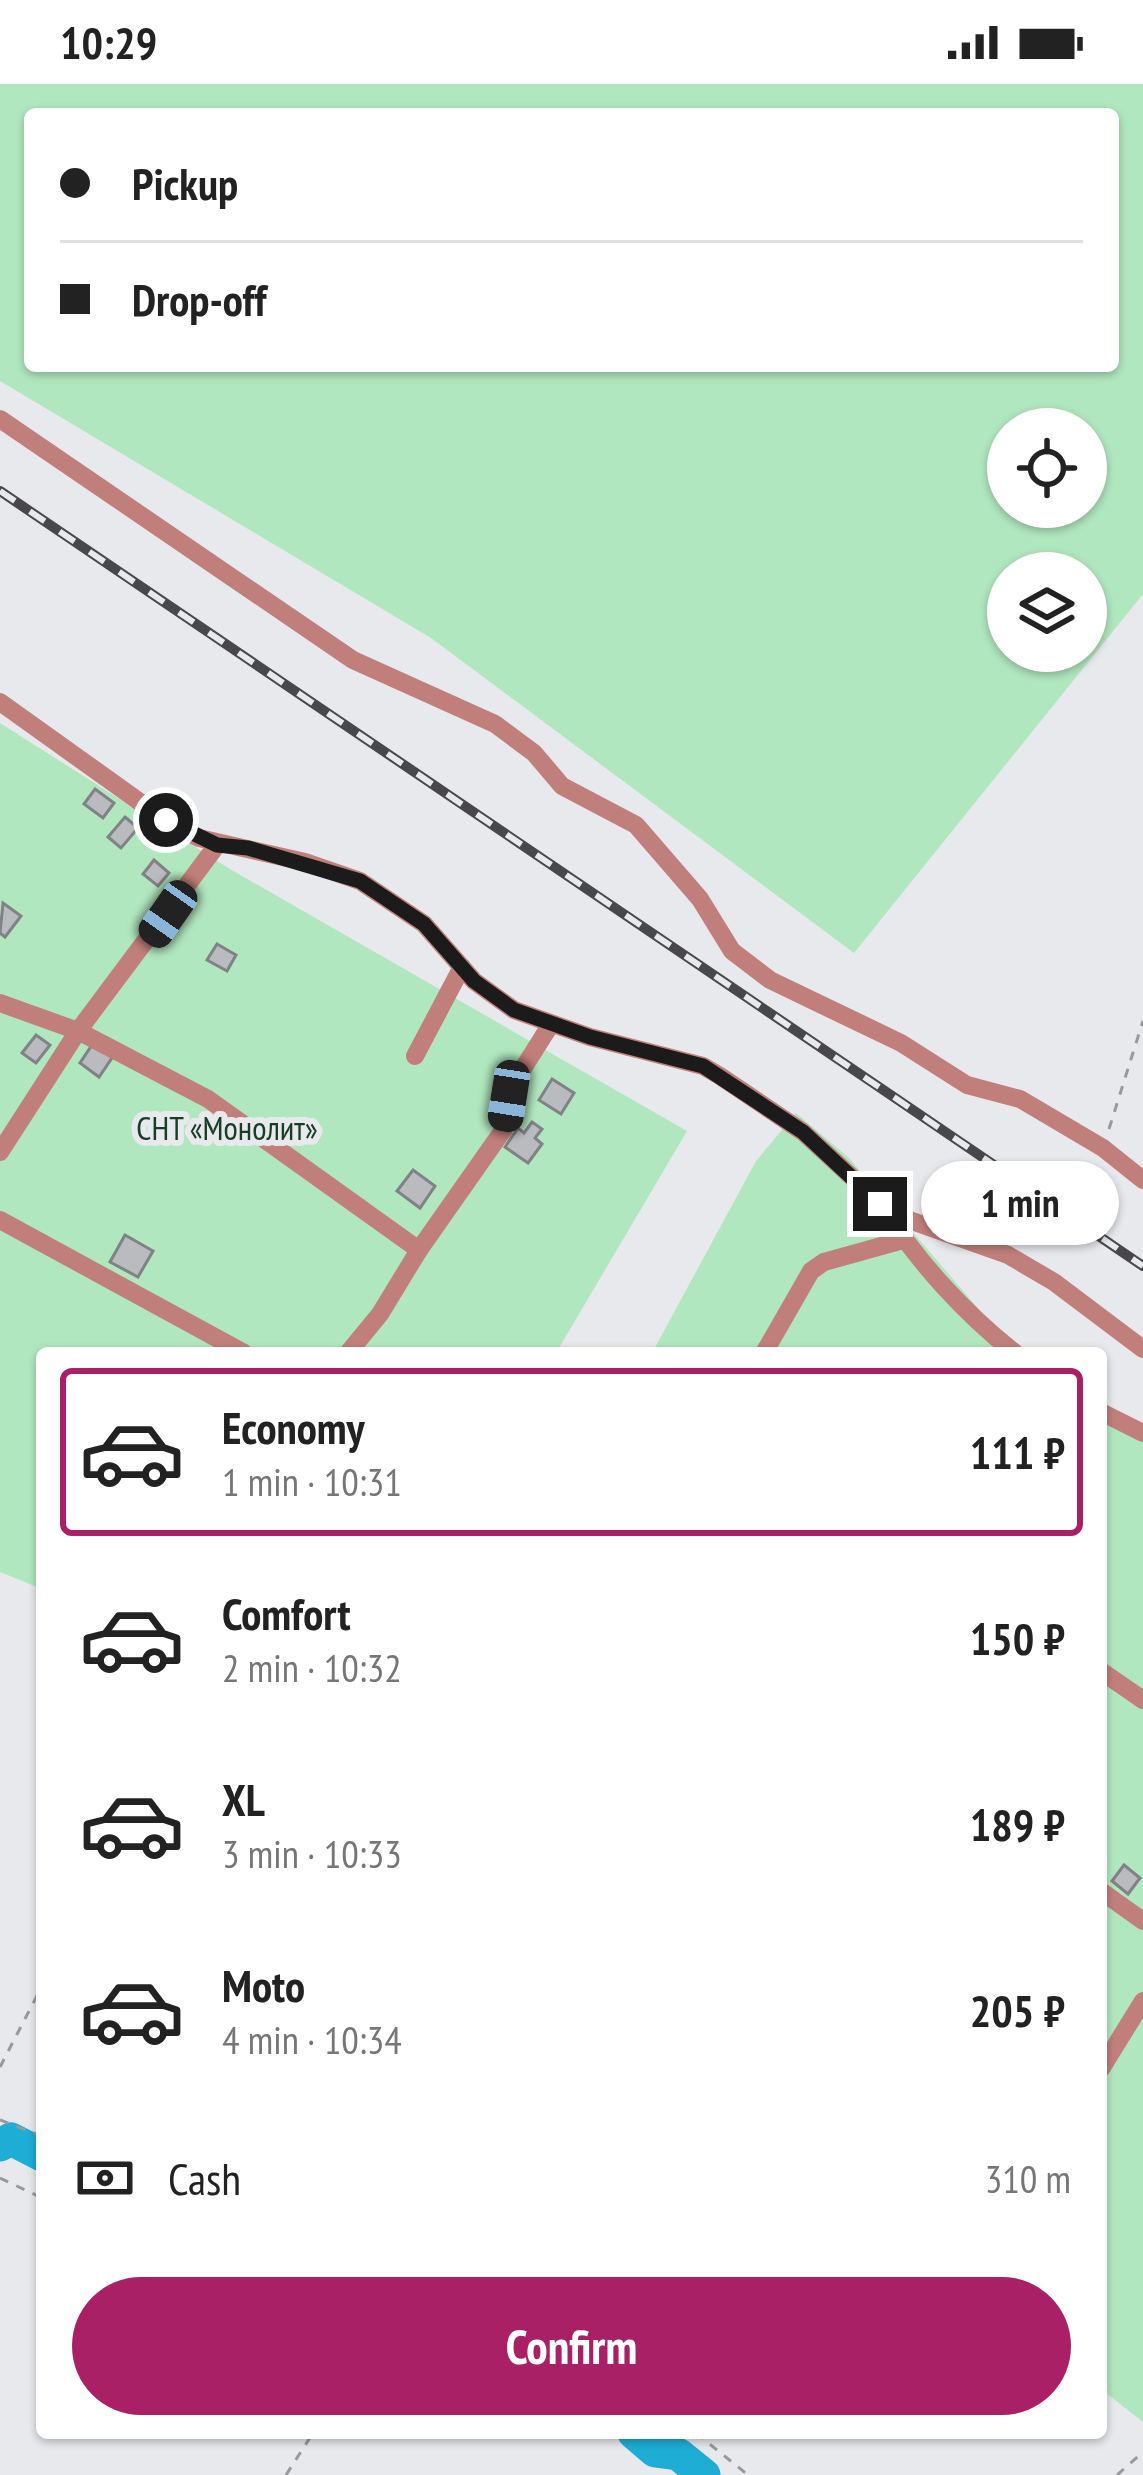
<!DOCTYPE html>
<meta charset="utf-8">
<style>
body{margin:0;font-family:"PT Sans Narrow",sans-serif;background:#f2f2f2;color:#222;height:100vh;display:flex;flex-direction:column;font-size:45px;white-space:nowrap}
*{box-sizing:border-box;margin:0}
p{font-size:39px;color:#767676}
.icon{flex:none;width:66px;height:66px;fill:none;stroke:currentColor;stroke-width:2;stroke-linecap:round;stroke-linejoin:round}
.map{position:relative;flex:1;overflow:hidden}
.side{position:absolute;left:36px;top:1263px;width:1071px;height:1092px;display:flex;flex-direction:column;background:#fff;border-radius:12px;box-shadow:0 3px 9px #0004}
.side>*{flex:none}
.hud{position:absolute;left:24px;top:24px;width:1095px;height:264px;border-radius:12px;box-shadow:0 3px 9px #0004;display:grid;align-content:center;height:264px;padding:0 36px;background:#fff}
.fabs{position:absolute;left:987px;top:324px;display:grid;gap:24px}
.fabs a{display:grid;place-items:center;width:120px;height:120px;border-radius:50%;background:#fff;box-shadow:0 3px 9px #0004;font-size:60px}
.end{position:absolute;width:54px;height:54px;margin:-27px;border:15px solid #1b1b1c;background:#fff;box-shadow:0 0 0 6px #fff}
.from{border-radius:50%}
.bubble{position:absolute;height:84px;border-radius:42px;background:#fff;box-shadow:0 3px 9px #0004;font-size:39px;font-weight:700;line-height:84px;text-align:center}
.car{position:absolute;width:36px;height:72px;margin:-36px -18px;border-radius:15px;box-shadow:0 0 9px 3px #0007;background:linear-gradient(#222 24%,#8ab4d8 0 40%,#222 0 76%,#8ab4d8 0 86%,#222 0)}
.hud b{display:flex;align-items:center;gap:42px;height:114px;font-size:45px}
.hud b+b{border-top:3px solid #e0e0e0}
.hud i{width:30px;height:30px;background:#222}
ul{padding:21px 0 0;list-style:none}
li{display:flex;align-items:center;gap:36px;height:168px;margin:0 24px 18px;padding:0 12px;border:6px solid transparent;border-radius:12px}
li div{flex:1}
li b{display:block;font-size:45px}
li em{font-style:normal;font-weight:700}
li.current{border-color:#a92067}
li>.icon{width:108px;height:108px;stroke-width:1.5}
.pay{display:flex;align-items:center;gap:30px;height:132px;padding:0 36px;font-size:45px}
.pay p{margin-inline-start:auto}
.action{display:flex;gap:24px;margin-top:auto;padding:24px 36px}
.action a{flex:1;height:138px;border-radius:72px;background:#a92067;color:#fff;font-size:48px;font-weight:700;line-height:138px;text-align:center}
.status{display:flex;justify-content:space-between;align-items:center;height:84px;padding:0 60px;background:#fff;direction:ltr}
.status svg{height:33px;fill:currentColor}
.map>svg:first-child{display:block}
.green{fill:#b1e7bf;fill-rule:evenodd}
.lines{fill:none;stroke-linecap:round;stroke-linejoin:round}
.river{stroke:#1eadd5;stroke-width:33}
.building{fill:#babbbe;stroke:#818285;stroke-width:3}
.path{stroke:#98999c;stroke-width:3;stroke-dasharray:9 9;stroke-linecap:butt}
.minor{stroke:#c17f7b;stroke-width:18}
.rail-casing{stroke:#48484a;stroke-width:10}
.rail{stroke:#e8e9ed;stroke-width:6;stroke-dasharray:18;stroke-linecap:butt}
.route{stroke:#1b1b1c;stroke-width:15}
.labels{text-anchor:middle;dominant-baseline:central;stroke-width:12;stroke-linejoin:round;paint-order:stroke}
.park-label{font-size:33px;fill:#183d25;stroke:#e8e9ed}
</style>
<div class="status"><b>10:29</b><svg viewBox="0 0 49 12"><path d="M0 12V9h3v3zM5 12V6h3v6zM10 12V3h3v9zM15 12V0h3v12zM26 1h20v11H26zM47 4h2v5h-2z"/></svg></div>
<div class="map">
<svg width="1143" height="2391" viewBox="0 0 1143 2391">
<rect width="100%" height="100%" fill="#e8e9ed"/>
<g class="green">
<path d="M0 0H1143V510L854 869 431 554 0 297ZM1113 30V282H30V30ZM1086 345V423H1008V345ZM1008 489H1086V567H1008Z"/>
<path d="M0 639 230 785 687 1047 556 1269H42V1505L0 1488Z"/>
<path d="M796 1029 849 1074 989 1237 1030 1269H652L756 1077Z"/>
<path d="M1101 1320 1143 1340V2338L1101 2305Z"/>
</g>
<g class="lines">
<g class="river">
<path d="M0 2061 11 2055 42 2071"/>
<path d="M634 2349 655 2367 678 2370 704 2391"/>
</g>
</g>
<g class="building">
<path d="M95 705 114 719 103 734 84 720Z"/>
<path d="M125 733 138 744 121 764 108 753Z"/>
<path d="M154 776 169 789 158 802 143 790Z"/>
<path d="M3 819 21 832 5 853 0 849Z"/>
<path d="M217 860 236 871 227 887 207 876Z"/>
<path d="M36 951 50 961 36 979 22 969Z"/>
<path d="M94 958 114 971 99 993 80 979Z"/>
<path d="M552 995 574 1009 561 1030 539 1016Z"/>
<path d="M532 1038 542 1045 535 1054 542 1060 528 1079 505 1063 518 1044 524 1049Z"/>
<path d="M413 1086 435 1102 420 1124 397 1107Z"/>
<path d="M125 1151 153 1167 138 1193 110 1178Z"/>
<path d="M1124 1781 1140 1794 1128 1810 1112 1797Z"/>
</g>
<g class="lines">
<g class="path">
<path d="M1109 1045 1143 937"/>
<path d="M0 1983 42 1902"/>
<path d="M0 2036 42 2052"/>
<path d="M0 2094 42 2114"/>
<path d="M696 2349 748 2391"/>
<path d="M286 2391 313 2349"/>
<path d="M1117 2391 1143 2368"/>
</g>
<g class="minor">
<path d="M0 335 353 576 495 640 534 669 562 702 636 741 700 815 732 867 770 896 901 959 967 1001 1020 1015 1103 1064 1143 1096"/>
<path d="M0 618 165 736 199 754 305 778 360 797 424 840 474 897 514 926 590 953 703 982 720 992 803 1048 880 1119 912 1137 1008 1171 1054 1198 1143 1265"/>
<path d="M0 919 78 947 208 1015 419 1166"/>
<path d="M415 972 462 883"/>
<path d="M0 1068 78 947 217 761"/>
<path d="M882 1122C917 1177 964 1229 1015 1269"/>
<path d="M0 1136 244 1269"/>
<path d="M348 1269 380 1230 419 1166 504 1045 517 994 551 940"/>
<path d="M764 1269 811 1187 824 1178 903 1156"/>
<path d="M1101 1328 1143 1349"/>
<path d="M1101 1587 1143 1616"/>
<path d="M1101 1807 1143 1837"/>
<path d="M1101 1985 1143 1917"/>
</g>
<defs>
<path id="rail" d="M0 407 1143 1182"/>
</defs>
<use href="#rail" class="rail-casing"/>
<use href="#rail" class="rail"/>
</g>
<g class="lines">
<path class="route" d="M166 736 217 761 248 764 360 797 424 840 474 897 514 926 590 953 703 982 803 1048 880 1120"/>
</g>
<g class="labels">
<g class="park-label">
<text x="227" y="1043">СНТ «Монолит»</text>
</g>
</g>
</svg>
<div class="fabs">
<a><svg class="icon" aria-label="locate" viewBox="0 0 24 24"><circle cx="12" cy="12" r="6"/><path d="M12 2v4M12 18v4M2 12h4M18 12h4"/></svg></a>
<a><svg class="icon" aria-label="layers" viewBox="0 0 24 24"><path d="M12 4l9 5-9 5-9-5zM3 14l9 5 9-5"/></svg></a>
</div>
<i class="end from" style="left:166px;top:736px"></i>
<i class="end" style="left:880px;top:1120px"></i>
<div class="bubble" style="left:921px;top:1077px;width:198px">1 min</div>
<i class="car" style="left:168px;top:830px;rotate:215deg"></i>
<i class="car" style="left:509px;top:1012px;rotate:189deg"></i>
<div class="hud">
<b><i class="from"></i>Pickup</b>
<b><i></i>Drop-off</b>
</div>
<section class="side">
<ul>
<li class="current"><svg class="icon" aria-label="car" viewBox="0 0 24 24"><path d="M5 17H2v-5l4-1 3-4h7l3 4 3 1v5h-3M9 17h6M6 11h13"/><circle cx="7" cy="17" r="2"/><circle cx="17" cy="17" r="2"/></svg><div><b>Economy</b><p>1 min · 10:31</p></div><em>111 ₽</em></li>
<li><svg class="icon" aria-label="car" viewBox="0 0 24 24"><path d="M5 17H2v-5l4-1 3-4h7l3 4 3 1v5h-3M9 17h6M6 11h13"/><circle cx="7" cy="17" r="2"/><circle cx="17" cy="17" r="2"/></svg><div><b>Comfort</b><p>2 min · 10:32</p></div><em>150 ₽</em></li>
<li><svg class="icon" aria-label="car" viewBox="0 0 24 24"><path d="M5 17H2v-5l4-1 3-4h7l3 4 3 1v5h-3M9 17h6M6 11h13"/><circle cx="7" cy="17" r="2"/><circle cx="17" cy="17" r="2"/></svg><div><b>XL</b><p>3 min · 10:33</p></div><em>189 ₽</em></li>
<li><svg class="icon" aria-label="car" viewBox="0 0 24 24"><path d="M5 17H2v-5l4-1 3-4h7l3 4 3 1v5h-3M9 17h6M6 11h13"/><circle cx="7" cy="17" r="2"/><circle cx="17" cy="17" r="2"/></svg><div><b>Moto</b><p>4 min · 10:34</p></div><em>205 ₽</em></li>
</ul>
<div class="pay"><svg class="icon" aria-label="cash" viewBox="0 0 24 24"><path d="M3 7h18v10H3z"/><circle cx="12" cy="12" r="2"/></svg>Cash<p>310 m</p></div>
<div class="action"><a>Confirm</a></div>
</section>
</div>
